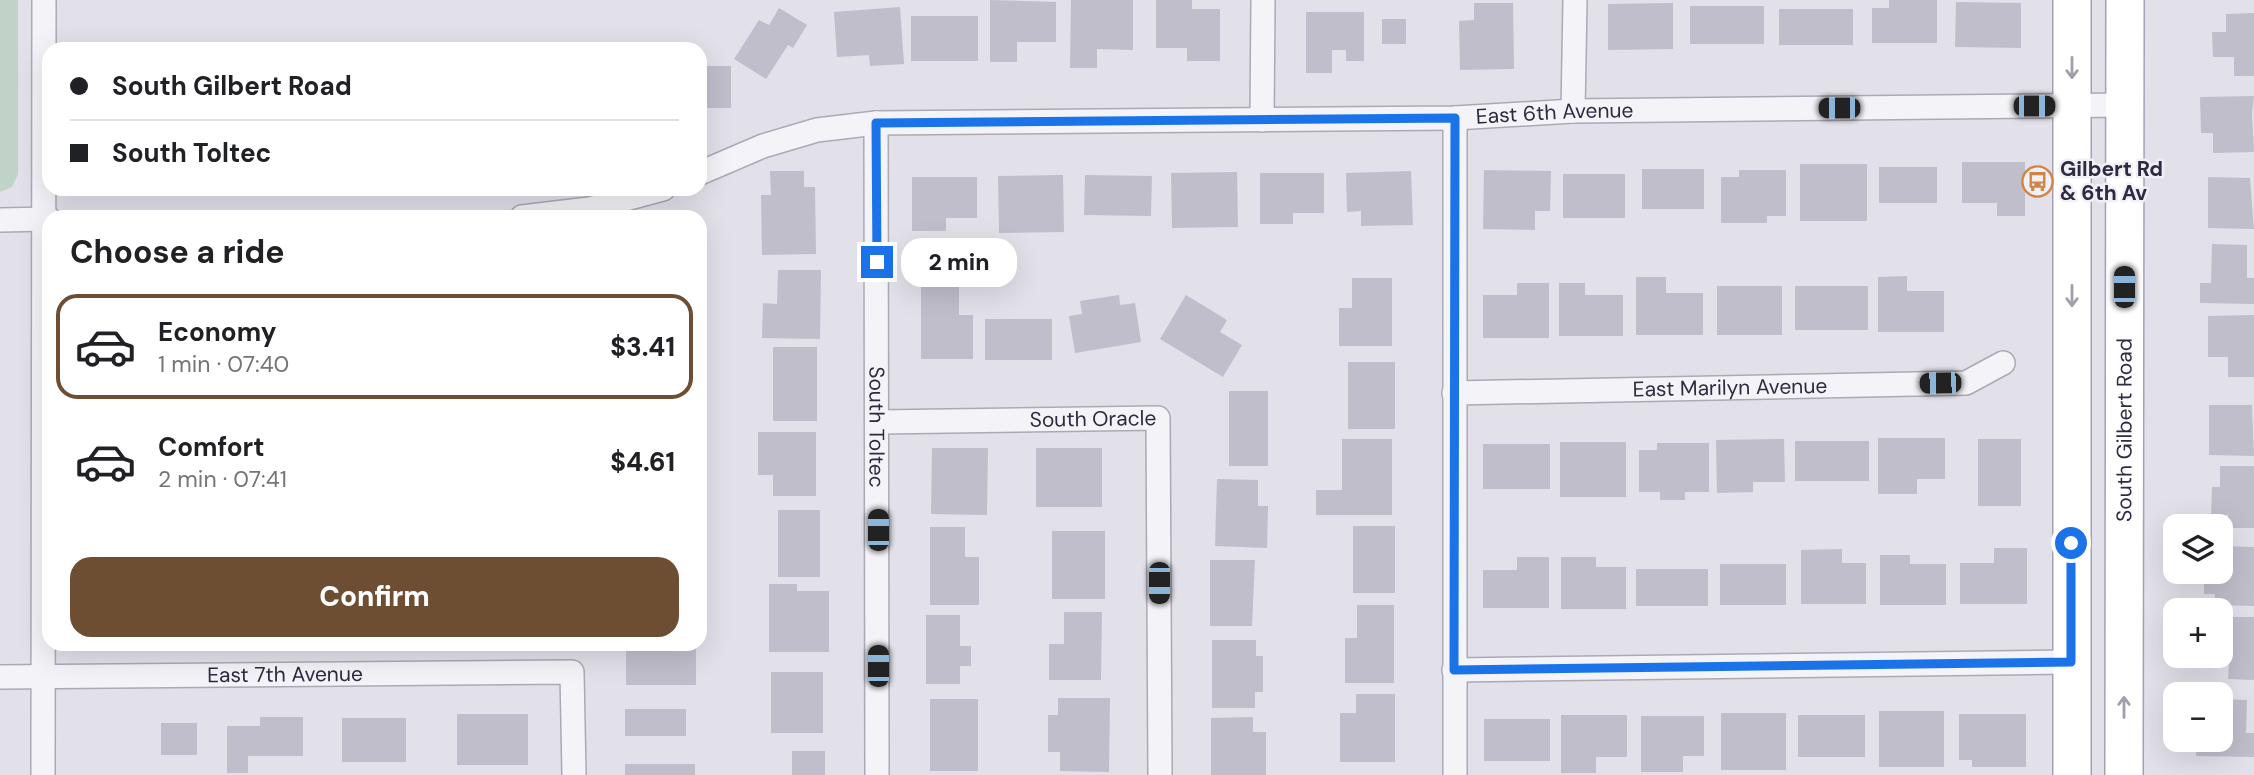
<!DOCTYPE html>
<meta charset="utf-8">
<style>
body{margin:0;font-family:"DM Sans",sans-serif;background:#f2f2f2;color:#202124;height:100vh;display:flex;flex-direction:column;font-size:26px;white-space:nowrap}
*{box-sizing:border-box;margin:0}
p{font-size:23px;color:#757577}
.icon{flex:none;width:38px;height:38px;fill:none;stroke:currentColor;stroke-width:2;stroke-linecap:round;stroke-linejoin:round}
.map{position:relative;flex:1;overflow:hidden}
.sheet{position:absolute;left:42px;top:210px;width:665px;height:441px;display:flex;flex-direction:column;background:#fff;border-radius:21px;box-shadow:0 7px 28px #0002}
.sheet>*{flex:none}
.hud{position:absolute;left:42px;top:42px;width:665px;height:154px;border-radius:21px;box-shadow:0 7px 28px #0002;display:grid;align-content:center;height:154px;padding:0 28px;background:#fff}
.controls{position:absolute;left:2163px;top:514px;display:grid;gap:14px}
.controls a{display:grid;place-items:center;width:70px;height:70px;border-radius:14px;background:#fff;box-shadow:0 7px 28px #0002;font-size:35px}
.end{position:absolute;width:32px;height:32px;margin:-16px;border:9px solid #1a73e8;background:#fff;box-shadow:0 0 0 4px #fff}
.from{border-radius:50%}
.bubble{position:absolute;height:49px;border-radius:21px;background:#fff;box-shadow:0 7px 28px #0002;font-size:23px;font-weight:800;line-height:49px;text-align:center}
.car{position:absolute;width:21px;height:42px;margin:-21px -10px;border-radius:9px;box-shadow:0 0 5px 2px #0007;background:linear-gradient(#222 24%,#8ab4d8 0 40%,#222 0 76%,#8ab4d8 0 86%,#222 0)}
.hud b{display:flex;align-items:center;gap:24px;height:66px;font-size:26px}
.hud b+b{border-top:2px solid #e0e0e0}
.hud i{width:18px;height:18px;background:#202124}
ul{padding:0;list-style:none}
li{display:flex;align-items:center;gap:21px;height:105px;margin:0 14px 10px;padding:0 14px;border:4px solid transparent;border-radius:21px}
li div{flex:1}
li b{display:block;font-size:26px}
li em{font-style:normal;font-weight:800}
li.current{border-color:#6e4e33}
li>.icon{width:63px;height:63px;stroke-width:1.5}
h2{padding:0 28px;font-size:32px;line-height:84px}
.action{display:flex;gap:14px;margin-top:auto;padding:14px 28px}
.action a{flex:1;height:80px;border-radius:21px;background:#6e4e33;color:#fff;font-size:28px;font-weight:800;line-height:80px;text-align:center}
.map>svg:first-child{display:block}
.green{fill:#c1d3c8}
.building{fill:#c1becc}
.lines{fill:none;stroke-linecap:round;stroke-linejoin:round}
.minor-casing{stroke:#aca9b7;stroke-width:26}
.primary-casing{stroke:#a4a0b5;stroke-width:40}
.minor{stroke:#f4f3f7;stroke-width:23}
.primary{stroke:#fff;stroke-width:37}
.oneway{stroke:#a19faa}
.route{stroke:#1a73e8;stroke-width:9}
.labels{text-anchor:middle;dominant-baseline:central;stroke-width:5;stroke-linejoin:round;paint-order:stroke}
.street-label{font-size:21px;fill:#2f2941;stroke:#f1f0f7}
.poi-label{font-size:21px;font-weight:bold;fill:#2f2941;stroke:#f1f0f7;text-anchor:start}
</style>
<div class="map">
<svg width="2254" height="775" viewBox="0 0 2254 775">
<rect width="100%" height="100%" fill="#e2e0e9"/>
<path class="green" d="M0 0H18V174L12 187 0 192Z"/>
<g class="building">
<path d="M990 0 1056 2V42H1017V62H990Z"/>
<path d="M1071 0H1133V50L1097 49V68H1070Z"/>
<path d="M1156 0H1192V9H1220V61H1187V48H1156Z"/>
<path d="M1889 0H1937V43H1872V8H1889Z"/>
<path d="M1956 2 2021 3V48L1955 47Z"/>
<path d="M1474 3H1513L1514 69 1460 70 1459 21 1474 20Z"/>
<path d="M1673 3V49L1608 50V4Z"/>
<rect x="1690" y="6" width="74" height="38"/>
<path d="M900 7 904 64 870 66 869 55 837 57 834 12Z"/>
<path d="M779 8 807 25 793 48 788 45 766 79 734 59 759 20 769 25Z"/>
<rect x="1779" y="9" width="74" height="36"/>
<path d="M1306 12H1364V61H1346V50H1332V73H1306Z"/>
<path d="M2254 13V76H2234V57H2213L2212 32H2226V14Z"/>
<rect x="911" y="16" width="67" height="45"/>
<rect x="1382" y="19" width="24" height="25"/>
<rect x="700" y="66" width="31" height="42"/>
<path d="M2254 96 2252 114 2254 152 2213 153V133H2201L2200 97Z"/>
<path d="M1962 162H2025V216H1997V203H1962Z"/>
<rect x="1800" y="164" width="67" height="57"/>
<rect x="1879" y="167" width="58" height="36"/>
<rect x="1642" y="169" width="62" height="40"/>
<path d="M1484 170 1551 171 1550 211H1535V230L1483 229Z"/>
<path d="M1739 170H1786V216H1767V223H1721V177H1739Z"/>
<path d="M770 171H804V187H815L816 254 762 255 761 195H771Z"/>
<path d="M1411 171 1413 225 1361 226V211L1347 212 1346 173Z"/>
<path d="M1237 172 1238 227 1172 228 1171 173Z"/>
<path d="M1260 173H1324V213H1293V224H1260Z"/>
<rect x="1563" y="174" width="62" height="44"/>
<path d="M1063 175 1064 232 999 233 998 176Z"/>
<path d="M1085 175 1152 176 1151 216 1084 215Z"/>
<path d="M912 177H977V218H946V231H912Z"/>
<path d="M2208 177 2250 178 2254 229 2208 228Z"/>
<path d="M2212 244 2247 245V278H2254V304L2200 303V283H2211Z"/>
<path d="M778 270H821L820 339 762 338 763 303 777 304Z"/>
<path d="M921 272H959V315H973V359H921Z"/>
<path d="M1907 276V291H1944V332H1878V277Z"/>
<path d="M1636 277H1666V293H1703V335H1636Z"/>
<path d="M1352 278H1392V346H1339V308H1352Z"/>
<path d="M1517 283H1549V338H1483V295H1517Z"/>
<path d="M1559 283H1585V295H1623V336H1559Z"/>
<rect x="1717" y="286" width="65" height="49"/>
<rect x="1795" y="286" width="73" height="44"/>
<path d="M1119 295 1120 305 1135 303 1141 342 1075 353 1069 316 1082 314 1080 301Z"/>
<path d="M1186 295 1227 320 1220 332 1242 345 1223 377 1160 339Z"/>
<path d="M2254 315V377H2228V357H2208V316Z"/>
<rect x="985" y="319" width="67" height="41"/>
<rect x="773" y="347" width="44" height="74"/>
<rect x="1348" y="362" width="47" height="67"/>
<rect x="1229" y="391" width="39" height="75"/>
<path d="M2209 405H2252L2254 456 2209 455Z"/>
<path d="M758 432H816V496H773V475H758Z"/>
<path d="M1878 438H1945V479H1917V494H1878Z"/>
<path d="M1342 439H1392V515H1316V490H1342Z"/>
<path d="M1784 439 1785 482H1753V492L1717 493 1716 440Z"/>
<rect x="1978" y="439" width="43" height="67"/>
<rect x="1795" y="441" width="74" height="40"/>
<rect x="1560" y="442" width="66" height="55"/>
<path d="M1657 443H1709V492H1685V500H1660V492H1639V450H1657Z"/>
<rect x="1483" y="444" width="67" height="45"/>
<path d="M932 448H988L987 515 931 514Z"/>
<rect x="1036" y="448" width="66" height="59"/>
<path d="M2220 466H2254V528H2228V515H2211L2212 487H2220Z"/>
<path d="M1217 479 1258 480V506H1268L1267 548 1215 546Z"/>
<rect x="778" y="510" width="42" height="67"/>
<rect x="1353" y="526" width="42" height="67"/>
<path d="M930 527H965V557H979V605H930Z"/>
<rect x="1052" y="531" width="53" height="68"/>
<path d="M2221 546 2254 547V606L2214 605 2215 594H2204V572H2221Z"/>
<path d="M1994 548H2027V604H1960V563H1994Z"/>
<path d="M1842 549V563H1866V604H1801V550Z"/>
<path d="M1880 555H1910V564H1946V605H1880Z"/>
<path d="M1517 557H1549V608H1483V570H1517Z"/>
<path d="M1561 557H1596V567H1626V609H1561Z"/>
<path d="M1210 560H1255L1252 626H1210Z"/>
<rect x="1720" y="564" width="66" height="41"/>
<rect x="1636" y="569" width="72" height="37"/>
<path d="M769 584H797V591H829V652H769Z"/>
<path d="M1357 605H1394V683H1345V638H1357Z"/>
<path d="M1064 612H1102L1101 680H1049V644H1064Z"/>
<path d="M926 615H960V646H971V666H960V684H926Z"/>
<path d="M2221 617H2254V680L2228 679 2229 661H2219Z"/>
<path d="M1212 640H1256V656H1263V692H1255V708H1212Z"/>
<rect x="626" y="644" width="70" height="41"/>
<rect x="771" y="672" width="52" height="61"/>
<path d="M1356 694H1395V762H1340V713H1356Z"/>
<path d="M1058 698H1110L1109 772 1060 771V752H1048V715H1058Z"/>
<rect x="930" y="699" width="48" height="72"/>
<path d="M2221 699 2247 700 2246 733H2254V757L2196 756 2197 740H2221Z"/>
<rect x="625" y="709" width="61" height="27"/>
<rect x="1879" y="711" width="65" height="56"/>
<rect x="1721" y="713" width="65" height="57"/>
<rect x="457" y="714" width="71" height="51"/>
<path d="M1959 714H2026V767H1972V760H1959Z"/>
<path d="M1561 715H1627V757H1596V773H1561Z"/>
<rect x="1798" y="715" width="67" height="42"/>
<path d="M1641 716H1704V756H1683V772H1641Z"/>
<path d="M260 717H303V756H248V773H227V726H260Z"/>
<path d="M1253 717V732H1266V775H1211V718Z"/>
<rect x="342" y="718" width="64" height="44"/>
<rect x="1484" y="719" width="66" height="42"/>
<rect x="161" y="723" width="36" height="32"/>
<rect x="792" y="751" width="33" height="24"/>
<rect x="625" y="764" width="70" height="11"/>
</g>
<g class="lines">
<defs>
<g id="minor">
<path d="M1573 111 1575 0"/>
<path d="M1262 120 1263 0"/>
<path id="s1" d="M876 123 877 775"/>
<path id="s2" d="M700 173 763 146 817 130 876 123 1455 118 1573 111 2124 105"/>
<path d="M522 217 589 209 663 189"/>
<path d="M0 220 49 219"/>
<path id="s3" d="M1454 393 1966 383 2003 363"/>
<path id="s4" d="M879 422 1158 418 1160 775"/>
<path d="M1454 670 2071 662"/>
<path id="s5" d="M0 677 572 672 574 775"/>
<path d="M43 775 44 0"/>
<path d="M1455 775V118"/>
</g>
<g id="primary">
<path d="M2072 775V0"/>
<path id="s6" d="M2124 775 2125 0"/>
</g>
</defs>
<use href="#minor" class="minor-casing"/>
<use href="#primary" class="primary-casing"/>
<use href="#minor" class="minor"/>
<use href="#primary" class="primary"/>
</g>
<defs><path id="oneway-shaft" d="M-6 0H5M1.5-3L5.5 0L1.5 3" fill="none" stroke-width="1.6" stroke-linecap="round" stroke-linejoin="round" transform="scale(1.75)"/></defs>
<g class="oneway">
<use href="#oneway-shaft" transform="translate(2072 68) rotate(90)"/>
<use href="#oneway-shaft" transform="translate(2072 296) rotate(90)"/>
<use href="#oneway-shaft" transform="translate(2124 707) rotate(-90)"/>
</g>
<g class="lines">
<path class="route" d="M877 262 876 123 1455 118 1454 670 2071 662V543"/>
</g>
<defs>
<symbol id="bus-ring" viewBox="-11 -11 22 22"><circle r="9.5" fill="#f1f0f7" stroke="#ce8546" stroke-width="1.5"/><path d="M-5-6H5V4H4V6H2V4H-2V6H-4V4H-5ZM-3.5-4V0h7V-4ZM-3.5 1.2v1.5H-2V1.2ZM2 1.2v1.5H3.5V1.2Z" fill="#ce8546"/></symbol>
</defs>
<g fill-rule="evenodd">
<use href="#bus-ring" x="2020" y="164" width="35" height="35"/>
</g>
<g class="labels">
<g class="street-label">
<text stroke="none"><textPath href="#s2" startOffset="863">East 6th Avenue</textPath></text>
<text stroke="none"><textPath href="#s3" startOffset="276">East Marilyn Avenue</textPath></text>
<text stroke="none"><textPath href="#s4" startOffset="214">South Oracle</textPath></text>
<text stroke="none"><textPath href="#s1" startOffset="304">South Toltec</textPath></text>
<text stroke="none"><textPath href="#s6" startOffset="345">South Gilbert Road</textPath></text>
<text stroke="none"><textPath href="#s5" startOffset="285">East 7th Avenue</textPath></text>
</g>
<g class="poi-label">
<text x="2060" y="169">Gilbert Rd<tspan x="2060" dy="24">&amp; 6th Av</tspan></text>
</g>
</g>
</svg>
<div class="controls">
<a><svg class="icon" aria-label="layers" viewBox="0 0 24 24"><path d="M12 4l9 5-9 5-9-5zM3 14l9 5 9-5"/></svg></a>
<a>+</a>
<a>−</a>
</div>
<i class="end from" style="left:2071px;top:543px"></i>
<i class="end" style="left:877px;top:262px"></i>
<div class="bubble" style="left:901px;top:238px;width:116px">2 min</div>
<i class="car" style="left:2034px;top:106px;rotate:90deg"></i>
<i class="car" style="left:1839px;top:108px;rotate:270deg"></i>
<i class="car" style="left:2124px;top:287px;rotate:0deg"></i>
<i class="car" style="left:1940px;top:383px;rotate:269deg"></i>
<i class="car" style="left:878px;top:530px;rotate:0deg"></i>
<i class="car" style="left:1159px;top:583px;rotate:180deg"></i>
<i class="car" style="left:878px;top:666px;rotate:0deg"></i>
<div class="hud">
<b><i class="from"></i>South Gilbert Road</b>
<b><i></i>South Toltec</b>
</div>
<section class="sheet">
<h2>Choose a ride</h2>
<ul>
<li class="current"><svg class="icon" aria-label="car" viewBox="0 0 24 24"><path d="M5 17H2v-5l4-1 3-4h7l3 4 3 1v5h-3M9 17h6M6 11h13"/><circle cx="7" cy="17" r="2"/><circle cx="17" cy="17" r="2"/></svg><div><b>Economy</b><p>1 min · 07:40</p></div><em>$3.41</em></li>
<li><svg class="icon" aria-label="car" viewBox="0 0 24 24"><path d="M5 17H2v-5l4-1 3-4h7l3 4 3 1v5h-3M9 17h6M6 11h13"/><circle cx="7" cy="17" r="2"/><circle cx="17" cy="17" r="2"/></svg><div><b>Comfort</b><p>2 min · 07:41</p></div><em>$4.61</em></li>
</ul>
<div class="action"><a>Confirm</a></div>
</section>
</div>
